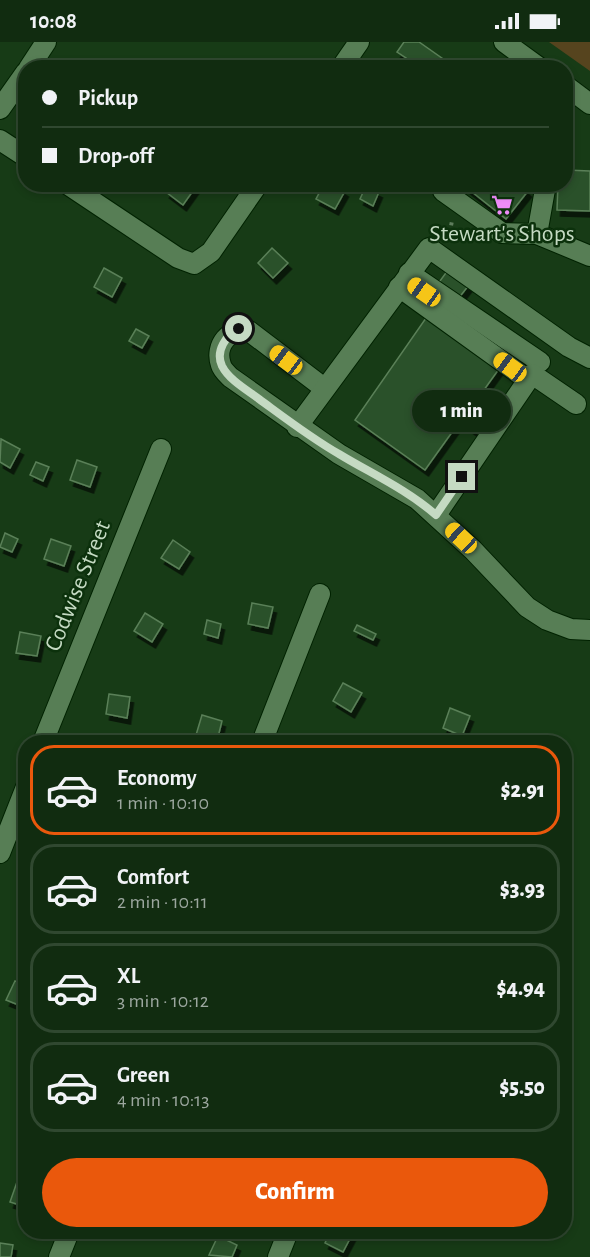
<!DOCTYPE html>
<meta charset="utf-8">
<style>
body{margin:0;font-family:"Alegreya Sans",sans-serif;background:#1a3419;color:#f1f3f6;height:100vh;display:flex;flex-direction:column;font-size:22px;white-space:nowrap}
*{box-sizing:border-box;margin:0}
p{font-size:20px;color:#9ca79f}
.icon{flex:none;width:33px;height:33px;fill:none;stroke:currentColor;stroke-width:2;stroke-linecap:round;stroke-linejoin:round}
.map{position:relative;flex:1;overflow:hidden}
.drawer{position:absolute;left:18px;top:693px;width:554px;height:504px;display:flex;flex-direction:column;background:#112c10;border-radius:24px;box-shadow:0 3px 9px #0003,0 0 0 2px #304830}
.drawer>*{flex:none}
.hud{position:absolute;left:18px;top:18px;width:555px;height:132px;border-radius:24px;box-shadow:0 3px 9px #0003,0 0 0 2px #304830;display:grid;align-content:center;height:132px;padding:0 24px;background:#112c10}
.end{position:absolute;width:27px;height:27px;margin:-14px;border:8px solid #c5dac3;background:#111;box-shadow:0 0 0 3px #111}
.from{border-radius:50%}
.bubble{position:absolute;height:42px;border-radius:21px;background:#112c10;box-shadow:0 3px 9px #0003,0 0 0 2px #304830;font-size:20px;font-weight:800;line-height:42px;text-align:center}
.car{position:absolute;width:18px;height:36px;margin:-18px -9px;border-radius:8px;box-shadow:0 0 4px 2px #0007;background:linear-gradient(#f5c518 24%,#345 0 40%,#f5c518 0 76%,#345 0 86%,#f5c518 0)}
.hud b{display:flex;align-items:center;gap:21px;height:57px;font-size:22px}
.hud b+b{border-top:2px solid #304830}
.hud i{width:15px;height:15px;background:#f1f3f6}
ul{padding:10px 0 0;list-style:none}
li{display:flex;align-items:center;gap:18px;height:90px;margin:0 12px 9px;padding:0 12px;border:3px solid #304830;border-radius:24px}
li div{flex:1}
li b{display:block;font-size:22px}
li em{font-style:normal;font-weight:800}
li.current{border-color:#ea580c}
li>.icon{width:54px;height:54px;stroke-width:1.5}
.primary-button{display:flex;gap:12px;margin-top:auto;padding:12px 24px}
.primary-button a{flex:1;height:69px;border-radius:36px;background:#ea580c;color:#fff;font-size:24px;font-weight:800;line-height:69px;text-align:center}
.status{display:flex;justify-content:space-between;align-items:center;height:42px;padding:0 30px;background:#112c10;direction:ltr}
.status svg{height:16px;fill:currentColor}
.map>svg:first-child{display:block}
.green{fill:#56441e}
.building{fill:#2c512b;stroke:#5a8058;stroke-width:1.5;filter:url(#shadow)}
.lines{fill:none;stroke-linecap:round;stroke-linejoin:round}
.minor-casing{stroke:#020;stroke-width:22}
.path{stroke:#5e7c5c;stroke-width:4;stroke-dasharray:3 4.5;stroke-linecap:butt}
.minor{stroke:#577e55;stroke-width:20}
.route{stroke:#c5dac3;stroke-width:8}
.labels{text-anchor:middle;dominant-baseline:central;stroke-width:5;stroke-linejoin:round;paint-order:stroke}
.poi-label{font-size:24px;fill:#c5dac3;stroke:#0c310c}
.street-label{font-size:24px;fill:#c5dac3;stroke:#0c310c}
</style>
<div class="status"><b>10:08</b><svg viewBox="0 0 49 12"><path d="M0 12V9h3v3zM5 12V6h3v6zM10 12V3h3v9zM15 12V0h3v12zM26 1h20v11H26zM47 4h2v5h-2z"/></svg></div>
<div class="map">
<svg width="590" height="1215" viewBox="0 0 590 1215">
<defs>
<filter id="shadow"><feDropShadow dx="3.5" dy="6" stdDeviation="0" flood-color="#0009"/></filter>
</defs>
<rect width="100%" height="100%" fill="#173b16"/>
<path class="green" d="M549 0H590V29Z"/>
<g class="building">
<path d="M404 0H419L456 26H399L406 16 397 10Z"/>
<path d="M566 128 590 129V169L557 168 558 142H566Z"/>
<path d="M172 142H191L195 146 183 163 166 150Z"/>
<path d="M324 142H334L345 149 335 167 316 157Z"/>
<path d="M462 142H520L528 149 506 177Z"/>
<path d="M366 144 379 150 373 164 360 157Z"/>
<path d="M272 206 288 221 273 236 258 221Z"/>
<path d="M104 226 122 236 112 255 94 245Z"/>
<path d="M448 228 469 243 458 257 437 243Z"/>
<path d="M426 276 499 327 481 352 498 364 479 392 460 379 425 428 355 378Z"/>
<path d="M136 287 149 294 142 306 129 299Z"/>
<path d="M1 397 20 407 10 426 0 420Z"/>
<path d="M77 418 97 425 90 445 70 438Z"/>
<path d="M36 420 49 425 43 439 30 433Z"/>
<path d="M5 491 18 497 12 510 0 505Z"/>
<path d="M51 497 71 504 64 524 44 517Z"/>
<path d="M173 498 190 510 179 527 161 516Z"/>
<path d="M252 561 273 565 268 586 248 582Z"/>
<path d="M145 571 163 582 152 600 134 589Z"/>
<path d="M207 578 221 582 218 596 204 592Z"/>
<path d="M357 583 376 592 373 598 354 589Z"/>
<path d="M20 590 41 594 37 614 16 611Z"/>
<path d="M343 641 362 651 351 670 333 659Z"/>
<path d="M109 652 130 655 127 676 106 672Z"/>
<path d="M450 666 470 674 462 694 443 686Z"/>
<path d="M202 673 222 679 217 699 196 693Z"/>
<path d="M15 939 26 943V966L6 958Z"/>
<path d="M17 1140 26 1143V1165L10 1160Z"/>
<path d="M330 1190 353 1191 343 1210 325 1201Z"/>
<path d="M218 1194 237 1203 232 1215 209 1213Z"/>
<path d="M0 1201 13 1203 11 1215H0Z"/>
</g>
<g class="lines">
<defs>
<g id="minor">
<path d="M504 0 540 26"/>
<path d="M29 26 46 0"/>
<path d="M341 26 359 0"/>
<path d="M566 44 590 62"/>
<path d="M0 67 26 30"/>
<path d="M0 98 26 115"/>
<path d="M67 142 178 216 194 222 211 210 258 142"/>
<path d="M443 149 502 191 537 192 590 214"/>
<path d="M537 192 546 142"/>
<path d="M409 231 540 320"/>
<path d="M399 245 528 338"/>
<path d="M324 346 249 289C230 285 214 303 221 323 222 327 227 332 230 335L339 412 417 457 473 508 527 565 547 578 571 587 590 588"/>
<path d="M297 385 429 206 569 305 590 316"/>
<path d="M436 473 532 332 576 362"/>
<path d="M43 700 161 407"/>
<path d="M262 700 320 552"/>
<path d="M0 811 26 745"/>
<path d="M59 1215 69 1190"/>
<path d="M278 1215 288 1190"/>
</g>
</defs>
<use href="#minor" class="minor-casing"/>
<path class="path" d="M448 198 452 179"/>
<use href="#minor" class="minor"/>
</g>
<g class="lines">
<path class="route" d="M239 287C226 293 215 309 222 324 229 338 247 348 259 357 285 376 311 396 339 412 372 432 406 447 436 473L462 435"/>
</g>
<defs>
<symbol id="supermarket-bare" viewBox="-9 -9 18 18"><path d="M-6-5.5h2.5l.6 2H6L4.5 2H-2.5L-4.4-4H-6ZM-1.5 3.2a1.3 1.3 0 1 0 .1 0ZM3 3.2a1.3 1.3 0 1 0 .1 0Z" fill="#ee8cf9" stroke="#0c310c" stroke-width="2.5" paint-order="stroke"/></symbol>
</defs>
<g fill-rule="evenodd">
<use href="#supermarket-bare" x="487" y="148" width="30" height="30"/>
</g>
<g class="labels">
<g class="poi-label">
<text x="502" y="192">Stewart's Shops</text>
</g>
<g class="street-label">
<text transform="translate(78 544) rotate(-68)">Codwise Street</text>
</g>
</g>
</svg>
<i class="end from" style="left:239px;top:287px"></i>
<i class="end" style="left:462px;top:435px"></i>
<div class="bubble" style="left:412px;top:348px;width:99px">1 min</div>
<i class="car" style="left:424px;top:250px;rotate:305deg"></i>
<i class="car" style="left:286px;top:318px;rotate:307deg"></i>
<i class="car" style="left:510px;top:325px;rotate:306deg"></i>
<i class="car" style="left:461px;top:496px;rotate:313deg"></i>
<div class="hud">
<b><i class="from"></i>Pickup</b>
<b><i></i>Drop-off</b>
</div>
<section class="drawer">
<ul>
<li class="current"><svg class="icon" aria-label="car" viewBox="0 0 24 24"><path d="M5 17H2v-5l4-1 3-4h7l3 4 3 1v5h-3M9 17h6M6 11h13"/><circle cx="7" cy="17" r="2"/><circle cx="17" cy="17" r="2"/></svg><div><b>Economy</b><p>1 min · 10:10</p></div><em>$2.91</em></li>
<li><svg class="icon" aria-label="car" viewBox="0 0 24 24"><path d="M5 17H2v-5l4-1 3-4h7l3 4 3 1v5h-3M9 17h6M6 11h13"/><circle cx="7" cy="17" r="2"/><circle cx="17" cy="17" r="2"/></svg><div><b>Comfort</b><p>2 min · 10:11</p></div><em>$3.93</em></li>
<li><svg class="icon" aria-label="car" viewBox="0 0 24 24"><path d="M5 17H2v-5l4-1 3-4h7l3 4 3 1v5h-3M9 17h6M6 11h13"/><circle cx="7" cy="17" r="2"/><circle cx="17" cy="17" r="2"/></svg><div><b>XL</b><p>3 min · 10:12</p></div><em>$4.94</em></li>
<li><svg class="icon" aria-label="car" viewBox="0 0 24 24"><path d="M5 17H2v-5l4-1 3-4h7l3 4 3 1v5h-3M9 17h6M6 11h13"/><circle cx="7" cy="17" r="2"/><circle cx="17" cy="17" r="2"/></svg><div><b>Green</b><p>4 min · 10:13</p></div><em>$5.50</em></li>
</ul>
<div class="primary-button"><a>Confirm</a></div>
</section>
</div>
